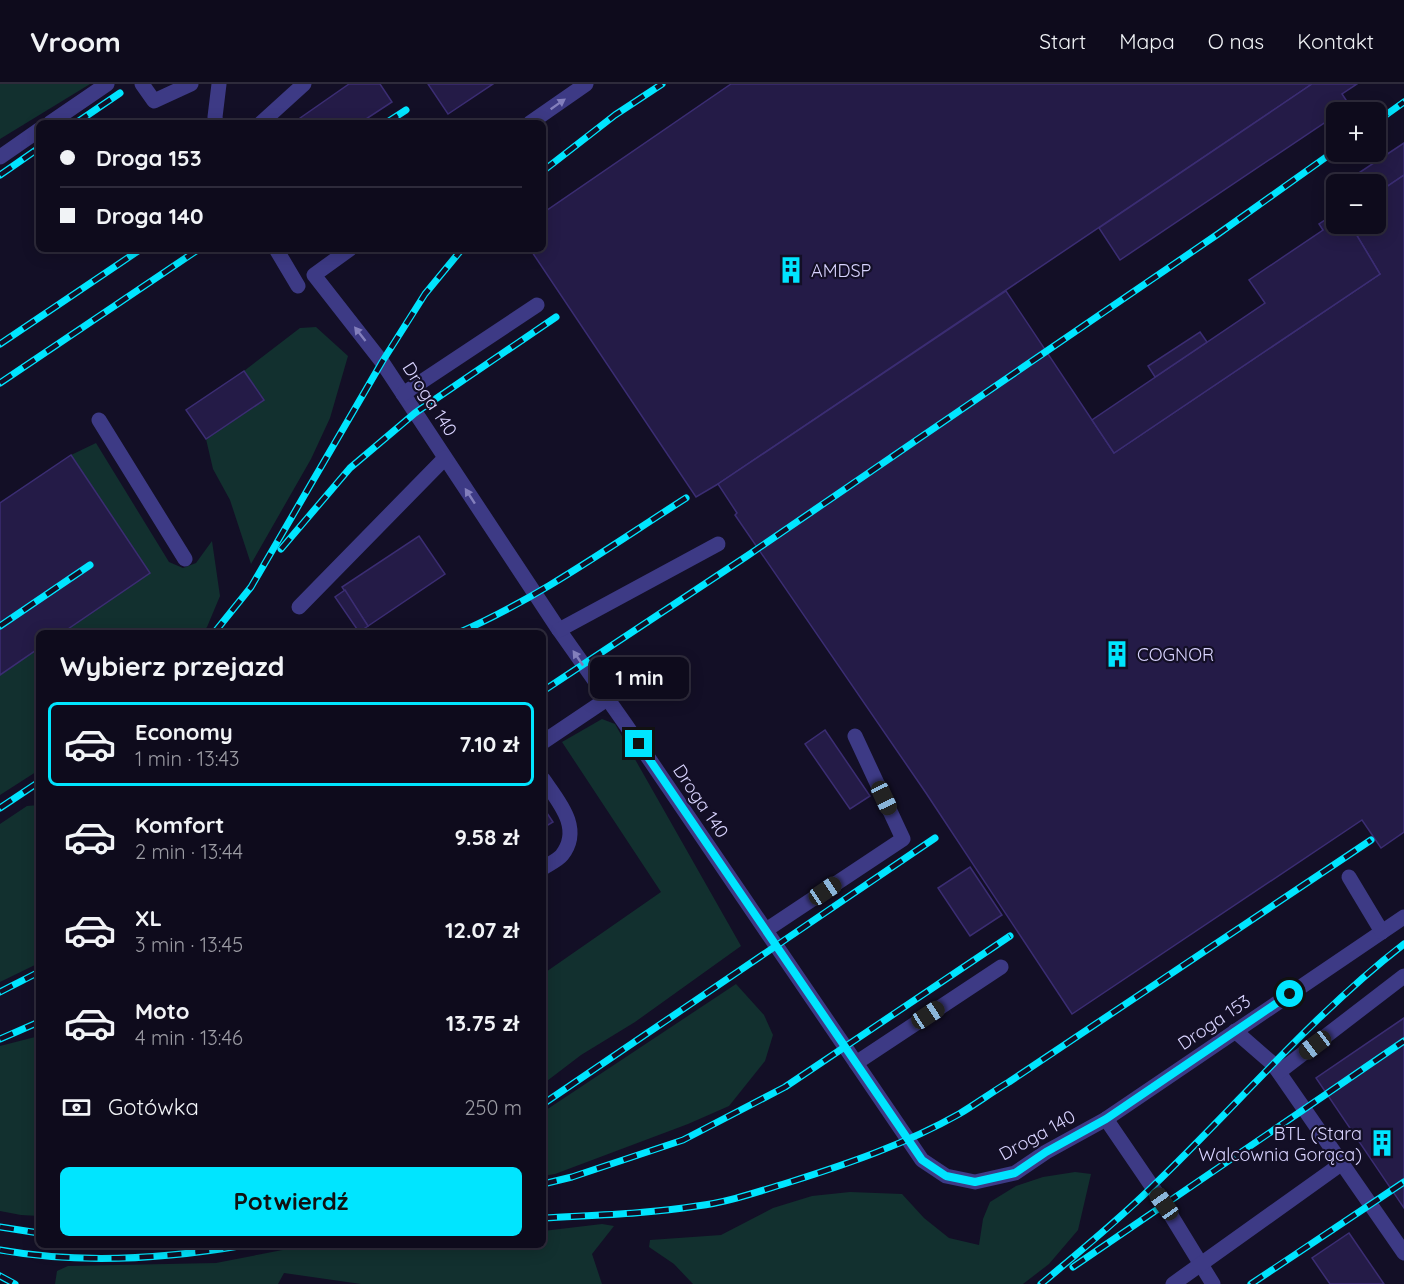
<!DOCTYPE html>
<html lang="pl">
<meta charset="utf-8">
<style>
body{margin:0;font-family:Quicksand,sans-serif;background:#1c1929;color:#f1f3f6;height:100vh;display:flex;flex-direction:column;font-size:22px;white-space:nowrap}
*{box-sizing:border-box;margin:0}
p{font-size:20px;color:#9b9ba3}
.icon{flex:none;width:33px;height:33px;fill:none;stroke:currentColor;stroke-width:2;stroke-linecap:round;stroke-linejoin:round}
.map{position:relative;flex:1;overflow:hidden}
.sheet{position:absolute;left:36px;top:546px;width:510px;height:618px;display:flex;flex-direction:column;background:#0e0b1c;border-radius:9px;box-shadow:0 3px 15px #0003,0 0 0 2px #2e2b3b}
.sheet>*{flex:none}
.banner{position:absolute;left:36px;top:36px;width:510px;height:132px;border-radius:9px;box-shadow:0 3px 15px #0003,0 0 0 2px #2e2b3b;display:grid;align-content:center;height:132px;padding:0 24px;background:#0e0b1c}
.buttons{position:absolute;left:1326px;top:18px;display:grid;gap:12px}
.buttons a{display:grid;place-items:center;width:60px;height:60px;border-radius:9px;background:#0e0b1c;box-shadow:0 3px 15px #0003,0 0 0 2px #2e2b3b;font-size:30px}
.end{position:absolute;width:27px;height:27px;margin:-14px;border:8px solid #00e5ff;background:#111;box-shadow:0 0 0 3px #111}
.from{border-radius:50%}
.bubble{position:absolute;height:42px;border-radius:9px;background:#0e0b1c;box-shadow:0 3px 15px #0003,0 0 0 2px #2e2b3b;font-size:20px;font-weight:700;line-height:42px;text-align:center}
.car{position:absolute;width:18px;height:36px;margin:-18px -9px;border-radius:8px;box-shadow:0 0 4px 2px #0007;background:linear-gradient(#222 24%,#8ab4d8 0 40%,#222 0 76%,#8ab4d8 0 86%,#222 0)}
.banner b{display:flex;align-items:center;gap:21px;height:57px;font-size:22px}
.banner b+b{border-top:2px solid #2e2b3b}
.banner i{width:15px;height:15px;background:#f1f3f6}
ul{padding:0;list-style:none}
li{display:flex;align-items:center;gap:18px;height:84px;margin:0 12px 9px;padding:0 12px;border:3px solid transparent;border-radius:9px}
li div{flex:1}
li b{display:block;font-size:22px}
li em{font-style:normal;font-weight:700}
li.active{border-color:#00e5ff}
li>.icon{width:54px;height:54px;stroke-width:1.5}
h2{padding:0 24px;font-size:27px;line-height:72px}
.pay{display:flex;align-items:center;gap:15px;height:66px;padding:0 24px;font-size:22px}
.pay p{margin-inline-start:auto}
.primary-button{display:flex;gap:12px;margin-top:auto;padding:12px 24px}
.primary-button a{flex:1;height:69px;border-radius:9px;background:#00e5ff;color:#111;font-size:24px;font-weight:700;line-height:69px;text-align:center}
header{display:flex;align-items:center;gap:36px;box-sizing:border-box;height:84px;padding:0 30px;background:#0e0b1c;border-bottom:2px solid #2e2b3b}
header strong{font-size:28px}
nav{display:flex;gap:33px;margin-inline-start:auto;font-size:21px}
.map>svg:first-child{display:block}
.green{fill:#12302f}
.building{fill:#241b47;stroke:#3b2d73;stroke-width:1.5}
.lines{fill:none;stroke-linecap:round;stroke-linejoin:round}
.minor{stroke:#3d3a85;stroke-width:15}
.rail-casing{stroke:#00e5ff;stroke-width:7}
.rail{stroke:#130f26;stroke-width:4.5;stroke-dasharray:14;stroke-linecap:butt}
.oneway{fill:#837fbc}
.route{stroke:#00e5ff;stroke-width:8}
.labels{text-anchor:middle;dominant-baseline:central;stroke-width:4.5;stroke-linejoin:round;paint-order:stroke}
.poi-label{font-size:18px;fill:#d9d4ff;stroke:#130f26;text-anchor:start}
.street-label{font-size:18px;fill:#d9d4ff;stroke:#130f26}
</style>
<header>
<strong>Vroom</strong>
<nav><a>Start</a><a>Mapa</a><a>O nas</a><a>Kontakt</a></nav>
</header>
<div class="map">
<svg width="1404" height="1200" viewBox="0 0 1404 1200">
<rect width="100%" height="100%" fill="#130f26"/>
<g class="green">
<path d="M0 0H90L0 55Z"/>
<path d="M316 243 348 272 330 334 311 375 251 480 230 416 213 385 206 355 264 316 244 287 300 244Z"/>
<path d="M96 359 169 478 183 484 196 479 212 457 220 512 207 543 202 549H62L150 489 71 371Z"/>
<path d="M39 564V686L0 711V591Z"/>
<path d="M602 635 615 640 741 862 635 938 581 971 543 1000V890L661 808 562 658Z"/>
<path d="M39 721V879L0 898V740L27 722Z"/>
<path d="M736 900 764 931 773 951 765 977 729 1022 688 1040 555 1090 543 1092V1028Z"/>
<path d="M39 952V1132L21 1131 0 1127V962Z"/>
<path d="M1075 1088 1091 1090 1078 1146 1049 1180 1023 1200H693L674 1180 649 1163 650 1156 721 1151 773 1124 812 1112 850 1108 902 1110 924 1134 949 1154 979 1161 983 1135 990 1118 1016 1102 1043 1093Z"/>
<path d="M602 1140 614 1142 592 1170 602 1200H361L284 1189 278 1200H55L57 1187 68 1182 216 1179 308 1161H543V1147Z"/>
</g>
<g class="building">
<path d="M349 0H380L392 18 360 39H293Z"/>
<path d="M428 0H493L448 30Z"/>
<path d="M731 0H1312L718 400 696 413 530 165H543V129Z"/>
<path d="M1312 0H1357L1342 10 1350 22 1336 28V31L1120 176 1099 144Z"/>
<path d="M1404 59V91L1376 110V100H1342Z"/>
<path d="M1404 91V748L1381 764 1362 736 1072 930 926 709 735 431 737 429 718 400 1006 207 1114 369 1380 190 1350 140H1376V110Z"/>
<path d="M1334 130 1336 133V140H1350L1380 190 1114 369 1092 336 1265 219 1249 196 1323 146 1319 140Z"/>
<path d="M1200 248 1207 258 1155 293 1148 282Z"/>
<path d="M244 287 264 316 206 355 186 326Z"/>
<path d="M71 371 150 489 62 549H39V564L0 591V419Z"/>
<path d="M419 452 445 490 368 542 342 503Z"/>
<path d="M345 506 368 542 359 548 335 513Z"/>
<path d="M825 646 870 712 850 725 805 660Z"/>
<path d="M543 723 553 738 543 744Z"/>
<path d="M970 783 1002 831 970 852 938 804Z"/>
<path d="M1404 934V1124L1316 994Z"/>
<path d="M1349 1149 1384 1200H1330L1312 1174Z"/>
</g>
<g class="lines">
<g class="minor">
<path d="M142 0 154 17 191 0"/>
<path d="M50 39 107 0"/>
<path d="M216 39 215 33 219 0"/>
<path d="M261 39 304 0"/>
<path d="M530 39 586 0"/>
<path d="M0 73 39 46"/>
<path d="M276 165 298 202"/>
<path d="M350 165 314 191 382 278 559 546 626 641 922 1076 946 1092 975 1098 1015 1089 1046 1068 1106 1035 1404 833"/>
<path d="M403 310 537 221"/>
<path d="M99 336 185 475"/>
<path d="M299 523 445 374"/>
<path d="M559 546 718 460"/>
<path d="M543 658 607 615"/>
<path d="M543 695C558 717 583 744 562 771 558 776 549 780 543 784"/>
<path d="M1349 793 1382 848"/>
<path d="M766 846 903 755 855 652"/>
<path d="M1235 947 1273 980 1404 1169"/>
<path d="M856 979 1001 883"/>
<path d="M1279 988 1404 892"/>
<path d="M1106 1035 1164 1120 1213 1200"/>
<path d="M1173 1200 1341 1080"/>
</g>
<defs>
<g id="rail">
<path d="M1376 38 1404 18"/>
<path d="M76 39 120 9"/>
<path d="M386 39 406 26"/>
<path d="M543 87 615 31 662 0"/>
<path d="M0 91 39 64"/>
<path d="M0 260 141 165"/>
<path d="M0 299 199 165"/>
<path d="M281 465 350 384 415 329 556 233"/>
<path d="M0 542 90 481"/>
<path d="M214 549 251 503 382 278 425 210 462 165"/>
<path d="M458 549C539 514 612 461 686 414"/>
<path d="M543 607 747 472 1218 150 1336 66"/>
<path d="M0 724 39 698"/>
<path d="M0 908 39 888"/>
<path d="M0 955 39 938"/>
<path d="M543 1020 935 754"/>
<path d="M543 1100 572 1093 683 1056 785 1003 1010 852"/>
<path d="M543 1134C594 1131 646 1130 697 1122 729 1118 760 1107 790 1098 847 1080 906 1060 959 1030 976 1020 992 1008 1009 998L1371 756"/>
<path d="M0 1143 39 1149"/>
<path d="M0 1166C79 1180 165 1175 245 1161"/>
<path d="M1073 1183 1404 957"/>
<path d="M0 1192 15 1200"/>
<path d="M1041 1200C1078 1169 1116 1138 1151 1104 1236 1023 1311 932 1404 860"/>
<path d="M1251 1200 1404 1098"/>
</g>
</defs>
<use href="#rail" class="rail-casing"/>
<use href="#rail" class="rail"/>
</g>
<defs><path id="oneway-solid" d="M-6-.8H1V-3.2L6.5 0L1 3.2V.8H-6Z" transform="scale(1.5)"/></defs>
<g class="oneway">
<use href="#oneway-solid" transform="translate(558 20) rotate(-35)"/>
<use href="#oneway-solid" transform="translate(360 250) rotate(-128)"/>
<use href="#oneway-solid" transform="translate(470 412) rotate(-123)"/>
<use href="#oneway-solid" transform="translate(578 574) rotate(-124)"/>
</g>
<g class="lines">
<path class="route" d="M639 660 922 1076 946 1092 975 1098 1015 1089 1046 1068 1106 1035 1290 910"/>
</g>
<defs>
<symbol id="building-bare" viewBox="-9 -9 18 18"><path d="M-4-6H4V6H1V3H-1V6H-4ZM-2.5-4.3h1.7v1.8h-1.7ZM.8-4.3h1.7v1.8H.8ZM-2.5-1h1.7V.8h-1.7ZM.8-1h1.7V.8H.8Z" fill="#00e5ff" stroke="#130f26" stroke-width="2.5" paint-order="stroke"/></symbol>
</defs>
<g fill-rule="evenodd">
<use href="#building-bare" x="772" y="167" width="38" height="38"/>
<use href="#building-bare" x="1098" y="551" width="38" height="38"/>
<use href="#building-bare" x="1363" y="1040" width="38" height="38"/>
</g>
<g class="labels">
<g class="poi-label">
<text x="811" y="186">AMDSP</text>
<text x="1137" y="570">COGNOR</text>
<text x="1362" y="1049" text-anchor="end">BTL (Stara<tspan x="1362" dy="21">Walcownia Gorąca)</tspan></text>
</g>
<g class="street-label">
<text transform="translate(430 315) rotate(57)">Droga 140</text>
<text transform="translate(701 717) rotate(56)">Droga 140</text>
<text transform="translate(1214 938) rotate(-34)">Droga 153</text>
<text transform="translate(1037 1051) rotate(-29)">Droga 140</text>
</g>
</g>
</svg>
<div class="buttons">
<a>+</a>
<a>−</a>
</div>
<i class="end from" style="left:1290px;top:910px"></i>
<i class="end" style="left:639px;top:660px"></i>
<div class="bubble" style="left:590px;top:573px;width:99px">1 min</div>
<i class="car" style="left:884px;top:714px;rotate:155deg"></i>
<i class="car" style="left:825px;top:807px;rotate:56deg"></i>
<i class="car" style="left:928px;top:931px;rotate:57deg"></i>
<i class="car" style="left:1315px;top:961px;rotate:233deg"></i>
<i class="car" style="left:1164px;top:1120px;rotate:325deg"></i>
<div class="banner">
<b><i class="from"></i>Droga 153</b>
<b><i></i>Droga 140</b>
</div>
<section class="sheet">
<h2>Wybierz przejazd</h2>
<ul>
<li class="active"><svg class="icon" aria-label="car" viewBox="0 0 24 24"><path d="M5 17H2v-5l4-1 3-4h7l3 4 3 1v5h-3M9 17h6M6 11h13"/><circle cx="7" cy="17" r="2"/><circle cx="17" cy="17" r="2"/></svg><div><b>Economy</b><p>1 min · 13:43</p></div><em>7.10 zł</em></li>
<li><svg class="icon" aria-label="car" viewBox="0 0 24 24"><path d="M5 17H2v-5l4-1 3-4h7l3 4 3 1v5h-3M9 17h6M6 11h13"/><circle cx="7" cy="17" r="2"/><circle cx="17" cy="17" r="2"/></svg><div><b>Komfort</b><p>2 min · 13:44</p></div><em>9.58 zł</em></li>
<li><svg class="icon" aria-label="car" viewBox="0 0 24 24"><path d="M5 17H2v-5l4-1 3-4h7l3 4 3 1v5h-3M9 17h6M6 11h13"/><circle cx="7" cy="17" r="2"/><circle cx="17" cy="17" r="2"/></svg><div><b>XL</b><p>3 min · 13:45</p></div><em>12.07 zł</em></li>
<li><svg class="icon" aria-label="car" viewBox="0 0 24 24"><path d="M5 17H2v-5l4-1 3-4h7l3 4 3 1v5h-3M9 17h6M6 11h13"/><circle cx="7" cy="17" r="2"/><circle cx="17" cy="17" r="2"/></svg><div><b>Moto</b><p>4 min · 13:46</p></div><em>13.75 zł</em></li>
</ul>
<div class="pay"><svg class="icon" aria-label="cash" viewBox="0 0 24 24"><path d="M3 7h18v10H3z"/><circle cx="12" cy="12" r="2"/></svg>Gotówka<p>250 m</p></div>
<div class="primary-button"><a>Potwierdź</a></div>
</section>
</div>
